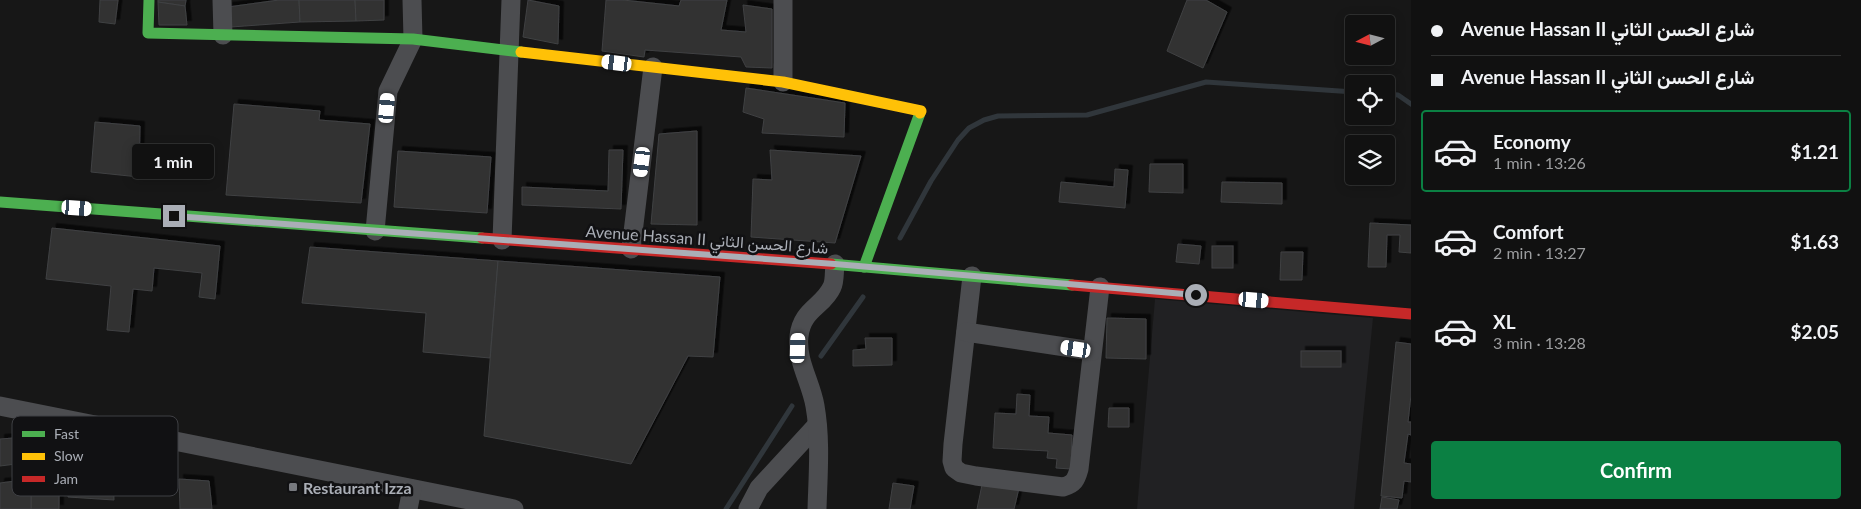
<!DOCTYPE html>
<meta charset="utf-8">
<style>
body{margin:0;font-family:Lato,Vazirmatn,sans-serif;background:#1a1a1a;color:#f1f3f6;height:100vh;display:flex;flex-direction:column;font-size:19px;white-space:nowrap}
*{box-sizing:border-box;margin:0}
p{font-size:16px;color:#9c9d9f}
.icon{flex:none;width:28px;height:28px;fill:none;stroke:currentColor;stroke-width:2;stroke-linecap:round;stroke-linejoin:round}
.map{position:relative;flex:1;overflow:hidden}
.side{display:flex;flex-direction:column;background:#111;width:450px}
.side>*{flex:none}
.banner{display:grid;align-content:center;height:110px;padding:0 20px;background:#111}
.needle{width:32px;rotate:263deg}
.controls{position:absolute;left:1345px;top:15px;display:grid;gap:10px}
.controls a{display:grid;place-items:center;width:50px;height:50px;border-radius:5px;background:#111;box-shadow:0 2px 12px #0003,0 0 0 1px #303131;font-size:25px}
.end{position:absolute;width:22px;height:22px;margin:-11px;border:6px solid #aaaeb6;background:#111;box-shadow:0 0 0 2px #111}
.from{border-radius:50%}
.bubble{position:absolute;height:35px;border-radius:5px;background:#111;box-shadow:0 2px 12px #0003,0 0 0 1px #303131;font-size:16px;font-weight:700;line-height:35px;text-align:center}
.car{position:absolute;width:15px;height:30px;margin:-15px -8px;border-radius:6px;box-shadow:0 0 4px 1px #0007;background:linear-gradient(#fff 24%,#345 0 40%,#fff 0 76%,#345 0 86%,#fff 0)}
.banner b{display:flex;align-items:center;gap:18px;height:48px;font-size:19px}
.banner b+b{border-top:1px solid #303131}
.banner i{width:12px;height:12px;background:#f1f3f6}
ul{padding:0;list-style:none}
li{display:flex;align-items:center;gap:15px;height:82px;margin:0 10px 8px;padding:0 10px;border:2px solid transparent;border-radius:5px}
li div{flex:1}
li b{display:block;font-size:19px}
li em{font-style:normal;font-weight:700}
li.active{border-color:#0b8043}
li>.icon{width:45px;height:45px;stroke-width:1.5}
.action{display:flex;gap:10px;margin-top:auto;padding:10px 20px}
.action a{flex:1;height:58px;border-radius:5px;background:#0b8043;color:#fff;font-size:20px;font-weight:700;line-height:58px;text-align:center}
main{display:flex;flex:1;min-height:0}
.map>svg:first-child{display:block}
.built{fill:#212123}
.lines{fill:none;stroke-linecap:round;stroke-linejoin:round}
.stream{stroke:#30363b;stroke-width:5}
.building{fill:#313232;stroke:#404143;filter:url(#shadow)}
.street{stroke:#4c4d50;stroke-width:19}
.fast{stroke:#4caf50;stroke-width:11}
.slow{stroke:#ffc107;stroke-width:11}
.jam{stroke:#c62828;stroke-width:11}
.route{stroke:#aaaeb6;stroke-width:6}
.poi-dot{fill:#77797e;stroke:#111113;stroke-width:2}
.labels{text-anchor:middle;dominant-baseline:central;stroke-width:5;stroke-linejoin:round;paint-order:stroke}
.street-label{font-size:16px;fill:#aaaeb6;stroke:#111113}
.poi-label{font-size:16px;font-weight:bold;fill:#aaaeb6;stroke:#111113;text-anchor:start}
.key{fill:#111113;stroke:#3f4044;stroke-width:1}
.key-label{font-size:14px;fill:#aaaeb6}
</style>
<main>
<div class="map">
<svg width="1411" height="509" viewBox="0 0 1411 509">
<defs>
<filter id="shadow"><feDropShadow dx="4.5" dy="-4.5" stdDeviation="0" flood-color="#0009"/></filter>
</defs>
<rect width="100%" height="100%" fill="#171717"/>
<path class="built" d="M1155 299 1373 318 1354 509H1137Z"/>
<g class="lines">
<g class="stream">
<path d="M1386 94 1398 95 1411 104"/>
<path d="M900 238 931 181 958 140 969 128 984 120 998 116 1087 115 1206 82 1354 92"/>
<path d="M821 356 863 297"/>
<path d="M726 509 792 406"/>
</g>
</g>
<g class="building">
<path d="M100 0H118L115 24 99 22Z"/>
<path d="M158 0H186L185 6 158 2Z"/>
<path d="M279 0H299L300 22 231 27 228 7Z"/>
<path d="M299 0H355L356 21 300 22Z"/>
<path d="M355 0H384V20L356 21Z"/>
<path d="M528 0 559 6 558 44 523 37Z"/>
<path d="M606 0H623L679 6 681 0H727L721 30 746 32 743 5 772 9V68L746 67 741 57 645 50 644 57 602 51Z"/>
<path d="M1187 0H1206L1227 12 1203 68 1167 51Z"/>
<path d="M158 2 185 6 187 25H159Z"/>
<path d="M746 88 845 103 844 137 762 133 764 119 743 112Z"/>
<path d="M234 104 320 111 319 120 370 124 361 203 226 195Z"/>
<path d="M95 122 140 126 139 177 91 172Z"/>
<path d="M697 131V225L651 224 659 134Z"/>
<path d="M609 150H623L621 209 522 205V187L608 191Z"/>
<path d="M770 150 861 156 835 243 751 237 753 179 772 180Z"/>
<path d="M398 151 491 157 487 213 394 207Z"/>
<path d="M1150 164H1183V193L1149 192Z"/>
<path d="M1115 169 1128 170 1125 208 1059 202 1061 182 1114 187Z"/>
<path d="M1222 182 1282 183V204L1221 202Z"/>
<path d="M1370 223 1411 225V253L1399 252 1400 235H1387L1386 267H1368Z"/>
<path d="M52 228 220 246 215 299 199 297 202 273 154 268 152 291 133 289 129 332 107 330 111 286 46 279Z"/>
<path d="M1178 244 1201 246 1199 264 1176 262Z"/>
<rect x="1212" y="246" width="21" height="22"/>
<path d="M310 247 498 261 490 358 423 352 426 313 302 303Z"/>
<path d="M1281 252H1303L1302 280H1280Z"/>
<path d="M498 261 720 277 713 357 688 356 631 464 484 436Z"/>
<path d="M1107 318 1146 319V359L1106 358Z"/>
<path d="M865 338H892V365L853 366V350L866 349Z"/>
<path d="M1396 342 1411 344V395L1408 422H1411V435L1408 434 1404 463 1411 464V482L1404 481 1402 498 1381 496Z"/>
<rect x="1301" y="351" width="40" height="16"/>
<path d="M1017 394 1030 395 1029 416 1049 417 1048 433 1072 435 1071 469 1056 468 1057 459 1047 458 1048 451 993 448 995 413 1016 414Z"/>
<path d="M1109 408H1129V427H1108Z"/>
<path d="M14 438 16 464 0 466V439Z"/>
<path d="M69 465 113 466 114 500 68 497Z"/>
<rect x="31" y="469" width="28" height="40"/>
<path d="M31 479V509H0V483Z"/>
<path d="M179 479 209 481 212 509H180Z"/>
<path d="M983 480 1019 488 1014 509H977Z"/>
<path d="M893 483 914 486 910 509H889Z"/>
<path d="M1382 497 1399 500 1397 509H1380Z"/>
</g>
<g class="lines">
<g class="street">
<path d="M222 0 223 35"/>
<path d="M783 0V82"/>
<path d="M375 231 388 91 413 39 412 0"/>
<path d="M502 240 511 0"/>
<path d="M631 249 653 67"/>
<path d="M972 276 953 444 952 461 954 468 961 473 976 476 1063 487C1074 484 1076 480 1079 469L1100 287"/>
<path d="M966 332 1092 351"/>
<path d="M0 406 514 509"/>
<path d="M408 509 412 489"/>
<path d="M748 509 759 488 817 425"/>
<path d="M817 509C818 475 821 440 815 406 811 382 796 361 799 336 802 309 823 307 832 287 835 281 834 271 835 264"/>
</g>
<g class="fast">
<path d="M149 0 148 33 413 39 521 52"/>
<path d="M0 202 482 238"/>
<path d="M831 264 1072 285"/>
<path d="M864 267 920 113"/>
</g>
<path class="slow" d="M521 52 783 82 921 111 920 113"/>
<g class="jam">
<path d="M482 238 831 264"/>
<path d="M1072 285 1411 314"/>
</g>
</g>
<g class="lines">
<path class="route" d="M174 216 835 264 1196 295"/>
</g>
<rect class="poi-dot" x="288" y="482" width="10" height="10" rx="2.5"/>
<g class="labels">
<g class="street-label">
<text transform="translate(707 239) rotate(4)">Avenue Hassan II شارع الحسن الثاني</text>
</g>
<g class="poi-label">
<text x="303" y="487">Restaurant Izza</text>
</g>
</g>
<rect x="12" y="416" width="166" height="80" rx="8" class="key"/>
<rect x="22" y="431" width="23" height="6" fill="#4caf50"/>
<rect x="22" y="453" width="23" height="7" fill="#ffc107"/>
<rect x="22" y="476" width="23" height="6" fill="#c62828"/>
<g class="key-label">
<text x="54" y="439">Fast</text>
<text x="54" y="461">Slow</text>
<text x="54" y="484">Jam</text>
</g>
</svg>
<div class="controls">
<a><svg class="needle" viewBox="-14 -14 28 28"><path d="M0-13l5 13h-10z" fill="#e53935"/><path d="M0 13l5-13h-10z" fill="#9c9d9f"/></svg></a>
<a><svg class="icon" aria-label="locate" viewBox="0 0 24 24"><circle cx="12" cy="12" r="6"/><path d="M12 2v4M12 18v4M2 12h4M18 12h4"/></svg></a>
<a><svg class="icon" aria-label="layers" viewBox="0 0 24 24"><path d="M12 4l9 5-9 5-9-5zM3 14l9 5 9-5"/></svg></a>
</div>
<i class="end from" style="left:1196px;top:295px"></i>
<i class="end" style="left:174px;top:216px"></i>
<div class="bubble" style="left:132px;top:144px;width:82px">1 min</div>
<i class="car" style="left:617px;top:63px;rotate:277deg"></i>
<i class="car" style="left:387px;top:108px;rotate:5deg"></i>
<i class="car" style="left:642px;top:162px;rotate:187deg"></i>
<i class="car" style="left:77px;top:208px;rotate:94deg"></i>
<i class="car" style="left:1254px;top:300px;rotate:95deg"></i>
<i class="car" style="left:798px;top:348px;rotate:2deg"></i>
<i class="car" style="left:1076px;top:349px;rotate:279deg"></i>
</div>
<section class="side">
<div class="banner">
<b><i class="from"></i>Avenue Hassan II شارع الحسن الثاني</b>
<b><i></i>Avenue Hassan II شارع الحسن الثاني</b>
</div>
<ul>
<li class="active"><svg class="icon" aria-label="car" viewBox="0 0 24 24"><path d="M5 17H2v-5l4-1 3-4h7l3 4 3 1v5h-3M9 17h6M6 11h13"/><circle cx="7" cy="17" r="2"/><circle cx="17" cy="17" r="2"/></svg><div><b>Economy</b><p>1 min · 13:26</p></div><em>$1.21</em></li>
<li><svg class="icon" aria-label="car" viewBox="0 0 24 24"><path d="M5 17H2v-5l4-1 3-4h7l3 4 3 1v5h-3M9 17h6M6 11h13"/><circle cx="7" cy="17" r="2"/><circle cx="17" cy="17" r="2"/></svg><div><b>Comfort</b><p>2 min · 13:27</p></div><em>$1.63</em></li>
<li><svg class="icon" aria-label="car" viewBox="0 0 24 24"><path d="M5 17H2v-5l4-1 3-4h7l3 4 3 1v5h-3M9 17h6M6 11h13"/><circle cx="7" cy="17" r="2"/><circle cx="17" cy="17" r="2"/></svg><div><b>XL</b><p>3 min · 13:28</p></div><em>$2.05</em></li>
</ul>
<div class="action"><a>Confirm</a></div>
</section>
</main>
